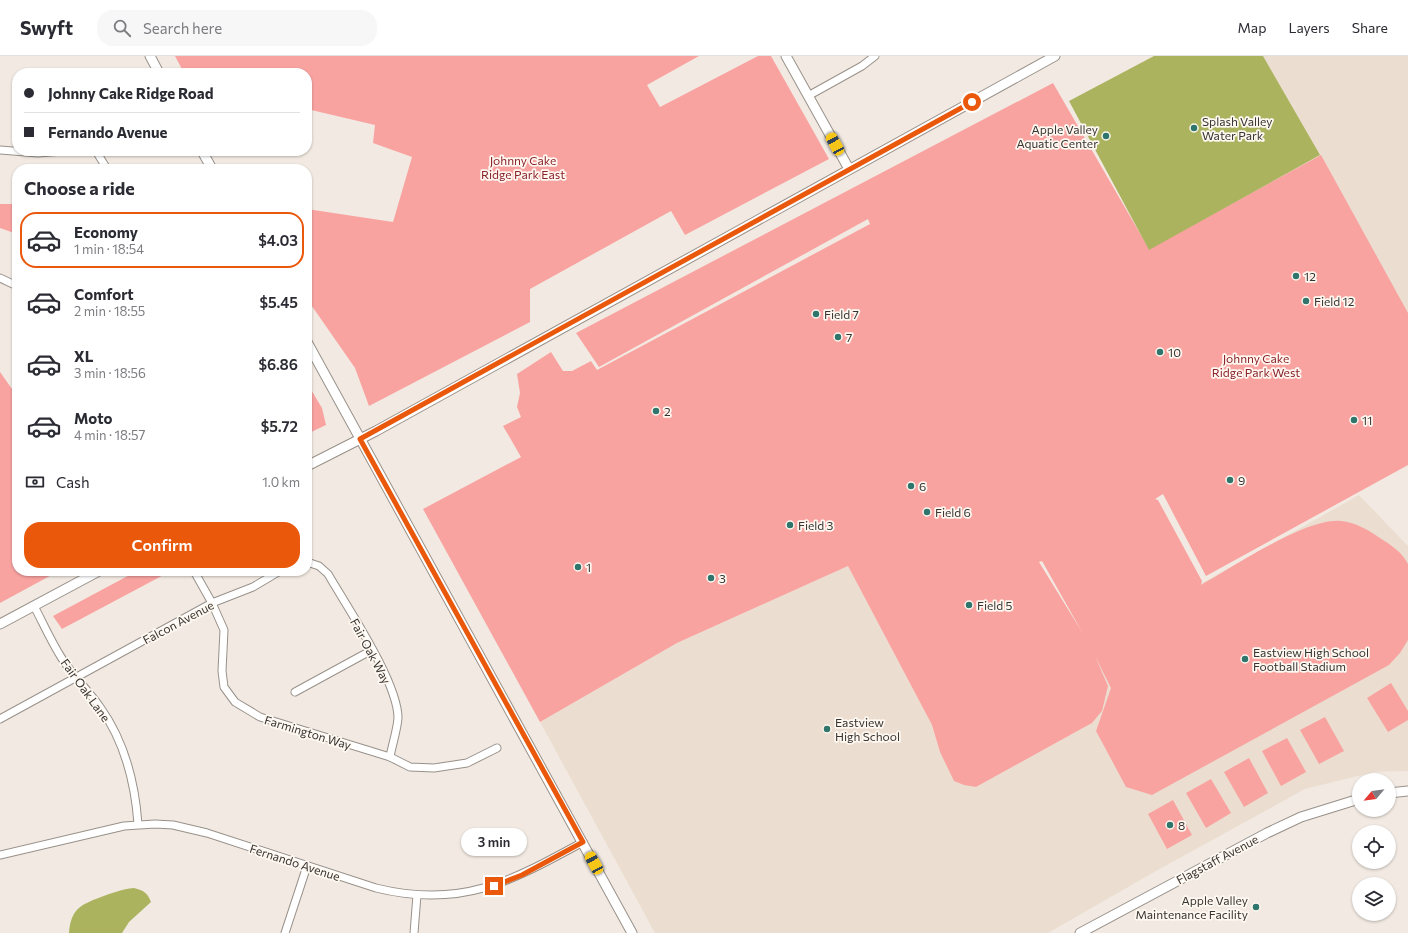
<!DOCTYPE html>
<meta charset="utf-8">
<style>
body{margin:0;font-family:Commissioner,sans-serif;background:#f7f7f7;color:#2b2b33;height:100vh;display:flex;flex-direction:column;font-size:15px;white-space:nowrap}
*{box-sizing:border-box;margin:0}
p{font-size:13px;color:#7c7c81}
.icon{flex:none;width:22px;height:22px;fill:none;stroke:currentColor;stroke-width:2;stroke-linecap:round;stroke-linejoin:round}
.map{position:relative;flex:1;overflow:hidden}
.sheet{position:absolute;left:12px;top:108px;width:300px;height:412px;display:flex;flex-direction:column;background:#fff;border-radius:16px;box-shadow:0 1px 3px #0004}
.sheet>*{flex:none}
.guide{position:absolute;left:12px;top:12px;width:300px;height:88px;border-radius:16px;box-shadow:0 1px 3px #0004;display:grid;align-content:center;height:88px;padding:0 12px;background:#fff}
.needle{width:26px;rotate:241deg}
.controls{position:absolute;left:1352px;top:717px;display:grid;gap:8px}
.controls a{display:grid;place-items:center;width:44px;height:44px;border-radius:50%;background:#fff;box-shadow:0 1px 3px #0004;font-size:20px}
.end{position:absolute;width:18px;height:18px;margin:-9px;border:5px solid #ea580c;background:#fff;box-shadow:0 0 0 2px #fff}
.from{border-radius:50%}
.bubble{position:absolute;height:28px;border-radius:14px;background:#fff;box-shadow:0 1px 3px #0004;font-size:13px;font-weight:600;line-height:28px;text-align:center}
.car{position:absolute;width:12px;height:24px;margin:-12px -6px;border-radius:5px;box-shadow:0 0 3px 1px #0007;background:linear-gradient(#f5c518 24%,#345 0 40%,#f5c518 0 76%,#345 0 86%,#f5c518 0)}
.guide b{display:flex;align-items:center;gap:14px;height:38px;font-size:15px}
.guide b+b{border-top:1px solid #e1e1e2}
.guide i{width:10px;height:10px;background:#2b2b33}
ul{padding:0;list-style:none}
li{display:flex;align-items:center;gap:12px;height:56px;margin:0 8px 6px;padding:0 4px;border:2px solid transparent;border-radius:16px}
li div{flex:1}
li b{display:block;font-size:15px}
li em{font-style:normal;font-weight:600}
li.active{border-color:#ea580c}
li>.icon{width:36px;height:36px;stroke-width:1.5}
h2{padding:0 12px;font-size:18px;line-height:48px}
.pay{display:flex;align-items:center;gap:10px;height:44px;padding:0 12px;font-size:15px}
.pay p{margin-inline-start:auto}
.button{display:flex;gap:8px;margin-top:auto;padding:8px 12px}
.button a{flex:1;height:46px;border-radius:16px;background:#ea580c;color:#fff;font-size:16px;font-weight:600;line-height:46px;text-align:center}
header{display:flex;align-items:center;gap:24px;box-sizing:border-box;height:56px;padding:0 20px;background:#fff;border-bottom:1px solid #e1e1e2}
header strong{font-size:19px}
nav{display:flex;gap:22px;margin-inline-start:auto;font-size:14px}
.search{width:280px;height:36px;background:#f7f7f7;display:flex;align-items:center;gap:10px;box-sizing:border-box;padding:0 14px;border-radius:16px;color:#7c7c81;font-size:15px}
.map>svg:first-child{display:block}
.built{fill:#ebded0}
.green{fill:#f9a3a1;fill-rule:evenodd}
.water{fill:#abb35f}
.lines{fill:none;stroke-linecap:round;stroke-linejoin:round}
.minor-casing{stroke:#98918a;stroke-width:9}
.tertiary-casing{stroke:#98918a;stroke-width:11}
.minor{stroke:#fff;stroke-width:7}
.tertiary{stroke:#fff;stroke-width:9}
.route{stroke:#ea580c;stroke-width:5}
.poi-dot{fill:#2f756b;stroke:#fef8f1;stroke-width:1.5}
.labels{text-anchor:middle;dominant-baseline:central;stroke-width:3.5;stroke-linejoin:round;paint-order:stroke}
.poi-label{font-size:12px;fill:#363330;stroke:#fef8f1;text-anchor:start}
.park-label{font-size:12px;fill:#8a222a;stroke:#fef8f1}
.street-label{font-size:12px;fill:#363330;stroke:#fef8f1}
</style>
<header>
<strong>Swyft</strong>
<div class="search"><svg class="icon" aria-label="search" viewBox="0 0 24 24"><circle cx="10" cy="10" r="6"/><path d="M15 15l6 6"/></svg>Search here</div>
<nav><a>Map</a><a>Layers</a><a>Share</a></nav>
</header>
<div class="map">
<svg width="1408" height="877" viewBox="0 0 1408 877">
<rect width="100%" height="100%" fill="#f2eae2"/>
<g class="built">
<path d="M1262 0H1408V260Z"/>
<path d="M1359 439 1408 490V715L1374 716 1305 733 1156 815 1048 877H655L540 666 677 587 848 510 932 669 940 696 976 731 1092 667 1102 655 1090 590Z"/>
</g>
<g class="green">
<path d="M175 0H699L647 29 660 51 758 0H771L829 103 685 179 671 155 530 233V266L369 350 355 312 307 243V153L393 166 412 101 373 87 375 69 307 53V17H184Z"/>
<path d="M1053 27 1149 193 1321 99 1408 257V409L1206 520 1163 438 1155 443 1158 444 1202 525 1201 529C1233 511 1307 461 1341 465 1355 466 1368 474 1380 482 1391 489 1402 496 1408 508V584L1400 597 1389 609 1152 739 1126 731 1096 675 1111 632 1095 600 1108 630 1102 655 1092 667 976 731 964 729 954 725 940 696 932 669 848 510 677 587 540 666 423 453 521 401 503 370 521 361 517 351 520 337 517 318 551 296 563 315H572L591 305 597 314 870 168 868 163 599 311 576 277ZM1042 505 1082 576 1039 506Z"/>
<path d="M0 148H17V178L0 172Z"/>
<path d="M0 316 17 340V515H59L0 547Z"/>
<path d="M307 327 322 352 326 369 307 378Z"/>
<path d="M137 515H171L62 573 53 560Z"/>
<path d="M1391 627 1408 655V664L1388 676 1367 642Z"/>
<path d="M1325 661 1344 695 1319 708 1300 674Z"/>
<path d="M1287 682 1306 716 1281 730 1262 695Z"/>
<path d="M1249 702 1268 737 1244 751 1224 716Z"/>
<path d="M1211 723 1231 757 1206 772 1186 737Z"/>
<path d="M1173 744 1192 779 1167 793 1148 758Z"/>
</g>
<g class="water">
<path d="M1154 0H1263L1320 99 1149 194 1069 45Z"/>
<path d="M134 832C144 835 147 836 151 846L129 866 122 877H69C71 853 80 849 101 841 112 837 122 833 134 832Z"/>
</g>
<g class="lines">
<defs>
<g id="minor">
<path d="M808 40 862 10 875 0"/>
<path d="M0 94 38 97 63 95"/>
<path d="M96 95 107 113"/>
<path d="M0 222 17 230"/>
<path d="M307 506 319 510 328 518C347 551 398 626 398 662 397 675 392 689 390 701"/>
<path d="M194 515 212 547 224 574 222 615 224 631 235 646 260 661 390 701 410 711 434 712 467 707 497 692"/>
<path d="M34 550C43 567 51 585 61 601 72 619 88 634 100 651 125 686 135 726 138 768"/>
<path d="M295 636 372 594"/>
<path d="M0 663 212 547 253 531 280 515"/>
<path d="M0 799 124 770 155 768 173 769 207 777 376 832C461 853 510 826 583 786"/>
<path d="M285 877 307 810"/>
<path d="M414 877 417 839"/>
</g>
<g id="tertiary">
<path d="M150 0 159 17"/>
<path d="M786 0 849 113"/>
<path d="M202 95 212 113"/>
<path d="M307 286 632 877"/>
<path d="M307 410 376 375 1055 0"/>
<path d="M0 568 99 515"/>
<path d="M1389 737 1408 735"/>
<path d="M1080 877 1267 777 1301 761 1359 743"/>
</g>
</defs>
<use href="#minor" class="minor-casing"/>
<use href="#tertiary" class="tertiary-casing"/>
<use href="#minor" class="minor"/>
<use href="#tertiary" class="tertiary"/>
</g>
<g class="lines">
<path class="route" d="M494 830 522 819 583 786 360 383 972 46"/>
</g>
<g class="poi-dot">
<circle cx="1194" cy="72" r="4"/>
<circle cx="1106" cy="80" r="4"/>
<circle cx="1296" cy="220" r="4"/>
<circle cx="1306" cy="245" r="4"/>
<circle cx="816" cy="258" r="4"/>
<circle cx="838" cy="281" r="4"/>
<circle cx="1160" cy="296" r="4"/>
<circle cx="656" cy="355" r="4"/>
<circle cx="1354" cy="364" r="4"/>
<circle cx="1230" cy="424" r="4"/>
<circle cx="911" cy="430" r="4"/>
<circle cx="927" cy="456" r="4"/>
<circle cx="790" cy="469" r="4"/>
<circle cx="578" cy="511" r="4"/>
<circle cx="711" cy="522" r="4"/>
<circle cx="969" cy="549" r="4"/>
<circle cx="1245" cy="603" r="4"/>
<circle cx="827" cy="673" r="4"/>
<circle cx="1170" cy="769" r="4"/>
<circle cx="1256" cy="851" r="4"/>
</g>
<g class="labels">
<g class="poi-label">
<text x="1202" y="65">Splash Valley<tspan x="1202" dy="14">Water Park</tspan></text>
<text x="1098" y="73" text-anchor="end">Apple Valley<tspan x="1098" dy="14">Aquatic Center</tspan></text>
<text x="1304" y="220">12</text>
<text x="1314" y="245">Field 12</text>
<text x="824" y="258">Field 7</text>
<text x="846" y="281">7</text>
<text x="1168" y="296">10</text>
<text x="664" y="355">2</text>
<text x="1362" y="364">11</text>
<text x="1238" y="424">9</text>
<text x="919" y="430">6</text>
<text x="935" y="456">Field 6</text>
<text x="798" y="469">Field 3</text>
<text x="586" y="511">1</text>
<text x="719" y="522">3</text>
<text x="977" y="549">Field 5</text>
<text x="1253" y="596">Eastview High School<tspan x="1253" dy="14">Football Stadium</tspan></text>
<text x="835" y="666">Eastview<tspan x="835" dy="14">High School</tspan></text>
<text x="1178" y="769">8</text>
<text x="1248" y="844" text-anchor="end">Apple Valley<tspan x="1248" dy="14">Maintenance Facility</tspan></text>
</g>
<g class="park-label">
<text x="523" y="104">Johnny Cake<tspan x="523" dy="14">Ridge Park East</tspan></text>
<text x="1256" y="302">Johnny Cake<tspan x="1256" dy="14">Ridge Park West</tspan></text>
</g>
<g class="street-label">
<text transform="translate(178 566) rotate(-28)">Falcon Avenue</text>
<text transform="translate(371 595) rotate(62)">Fair Oak Way</text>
<text transform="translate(86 634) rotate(54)">Fair Oak Lane</text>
<text transform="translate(308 676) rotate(17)">Farmington Way</text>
<text transform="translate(1217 803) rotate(-28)">Flagstaff Avenue</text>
<text transform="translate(295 806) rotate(18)">Fernando Avenue</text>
</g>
</g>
</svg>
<div class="controls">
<a><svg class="needle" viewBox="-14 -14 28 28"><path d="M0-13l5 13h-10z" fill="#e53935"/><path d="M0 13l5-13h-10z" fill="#7c7c81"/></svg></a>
<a><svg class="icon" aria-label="locate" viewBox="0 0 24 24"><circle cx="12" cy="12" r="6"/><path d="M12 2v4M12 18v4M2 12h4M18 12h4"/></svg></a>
<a><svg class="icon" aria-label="layers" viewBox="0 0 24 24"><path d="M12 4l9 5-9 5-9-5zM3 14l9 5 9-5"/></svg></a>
</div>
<i class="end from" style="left:972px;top:46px"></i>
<i class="end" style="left:494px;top:830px"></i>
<div class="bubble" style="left:461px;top:772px;width:66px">3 min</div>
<i class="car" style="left:835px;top:88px;rotate:331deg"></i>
<i class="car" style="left:594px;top:807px;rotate:331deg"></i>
<div class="guide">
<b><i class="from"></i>Johnny Cake Ridge Road</b>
<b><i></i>Fernando Avenue</b>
</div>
<section class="sheet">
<h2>Choose a ride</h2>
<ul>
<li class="active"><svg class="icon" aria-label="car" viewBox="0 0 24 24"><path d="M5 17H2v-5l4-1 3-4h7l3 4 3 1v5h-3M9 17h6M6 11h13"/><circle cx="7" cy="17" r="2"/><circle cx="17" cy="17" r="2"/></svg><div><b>Economy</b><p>1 min · 18:54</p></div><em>$4.03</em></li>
<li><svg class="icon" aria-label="car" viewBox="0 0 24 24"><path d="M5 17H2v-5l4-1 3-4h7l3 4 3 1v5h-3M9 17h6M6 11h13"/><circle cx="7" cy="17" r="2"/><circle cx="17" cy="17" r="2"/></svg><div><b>Comfort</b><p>2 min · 18:55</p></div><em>$5.45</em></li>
<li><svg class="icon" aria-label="car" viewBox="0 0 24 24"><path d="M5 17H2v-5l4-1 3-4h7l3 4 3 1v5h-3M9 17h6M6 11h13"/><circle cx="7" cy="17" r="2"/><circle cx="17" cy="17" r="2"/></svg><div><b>XL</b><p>3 min · 18:56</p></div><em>$6.86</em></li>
<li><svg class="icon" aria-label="car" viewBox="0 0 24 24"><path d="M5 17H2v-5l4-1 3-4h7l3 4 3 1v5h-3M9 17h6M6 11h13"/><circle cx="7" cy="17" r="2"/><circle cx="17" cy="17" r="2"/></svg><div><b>Moto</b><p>4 min · 18:57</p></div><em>$5.72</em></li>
</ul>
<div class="pay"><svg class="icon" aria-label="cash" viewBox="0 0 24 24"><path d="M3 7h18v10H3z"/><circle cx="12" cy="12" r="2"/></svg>Cash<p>1.0 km</p></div>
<div class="button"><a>Confirm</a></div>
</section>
</div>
